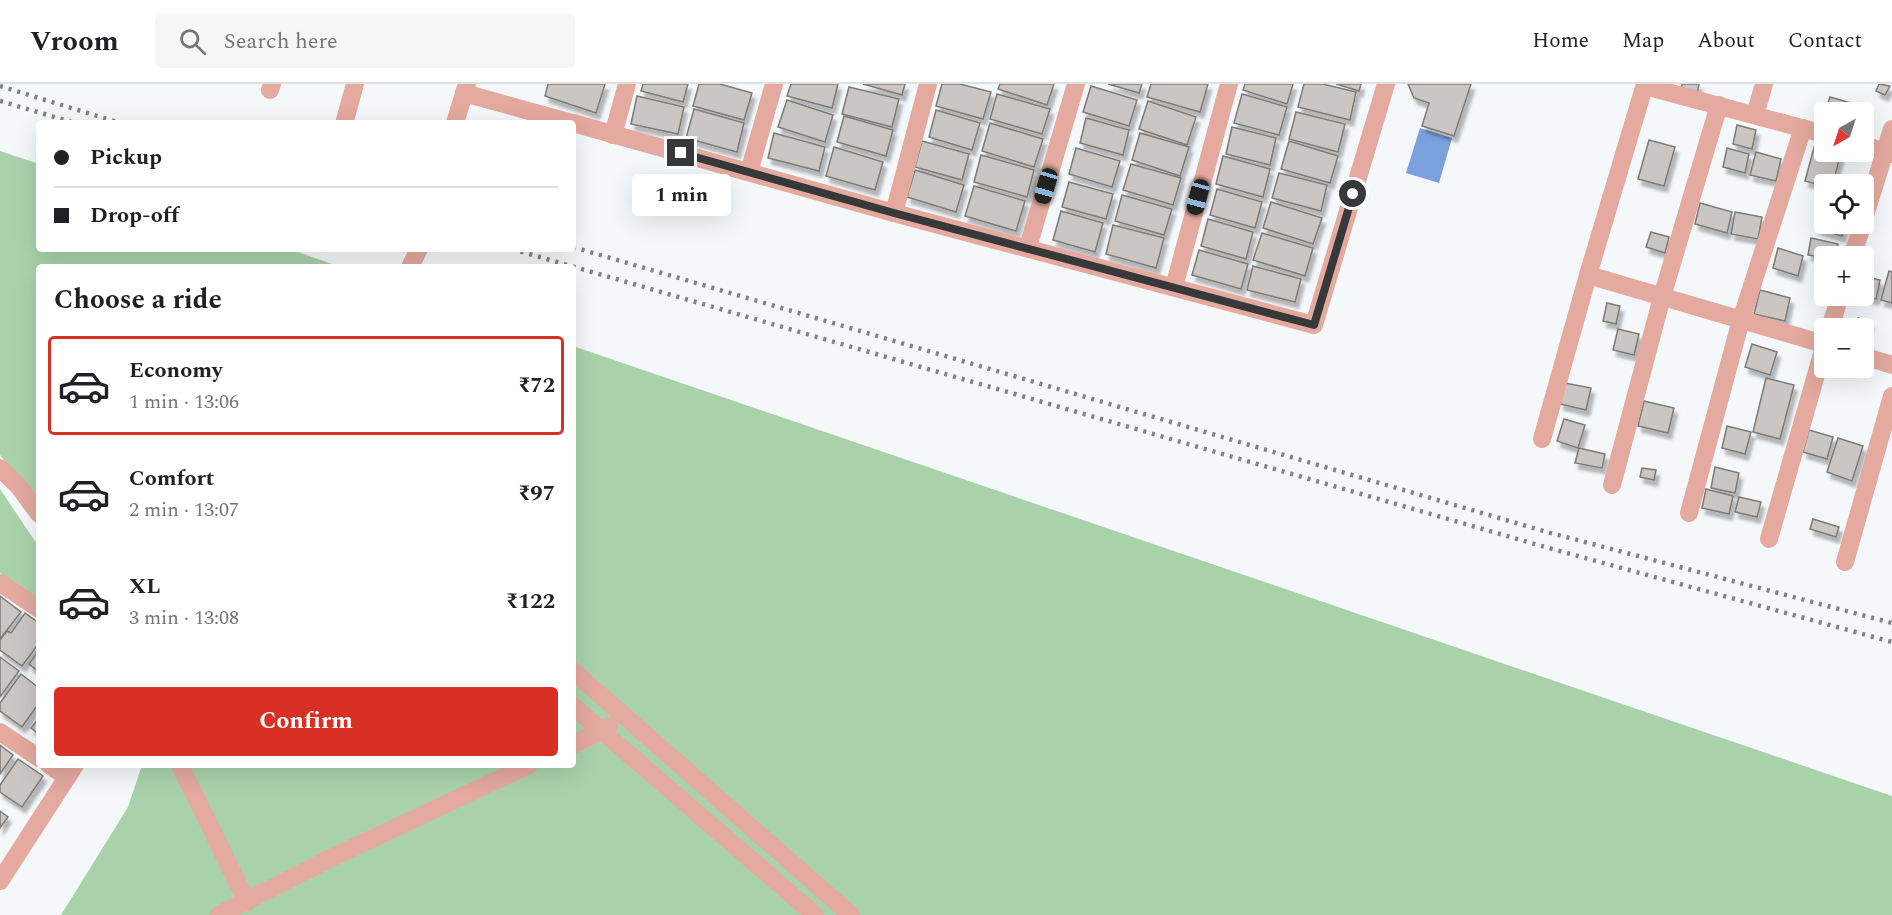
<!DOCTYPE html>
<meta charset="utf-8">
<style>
body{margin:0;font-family:Spectral,serif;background:#f6f6f6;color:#202124;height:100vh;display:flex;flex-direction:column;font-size:22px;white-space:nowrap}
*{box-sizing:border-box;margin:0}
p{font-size:20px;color:#757577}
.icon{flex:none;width:33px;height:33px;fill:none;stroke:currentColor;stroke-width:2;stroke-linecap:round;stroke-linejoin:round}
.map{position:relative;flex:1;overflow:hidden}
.panel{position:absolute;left:36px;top:180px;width:540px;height:504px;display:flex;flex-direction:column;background:#fff;border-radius:6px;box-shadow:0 6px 24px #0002}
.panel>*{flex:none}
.guide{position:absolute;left:36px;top:36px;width:540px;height:132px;border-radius:6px;box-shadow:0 6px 24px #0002;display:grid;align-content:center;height:132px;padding:0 18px;background:#fff}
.needle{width:39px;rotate:219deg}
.buttons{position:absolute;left:1814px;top:18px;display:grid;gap:12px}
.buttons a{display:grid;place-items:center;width:60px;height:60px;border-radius:6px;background:#fff;box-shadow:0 6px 24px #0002;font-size:30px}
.end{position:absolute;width:27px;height:27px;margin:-14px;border:8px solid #37383a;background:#fff;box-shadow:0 0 0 3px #fff}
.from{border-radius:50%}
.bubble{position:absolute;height:42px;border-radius:6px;background:#fff;box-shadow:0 6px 24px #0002;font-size:20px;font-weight:700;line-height:42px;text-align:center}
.car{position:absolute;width:18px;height:36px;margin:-18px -9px;border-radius:8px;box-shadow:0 0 4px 2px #0007;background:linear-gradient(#222 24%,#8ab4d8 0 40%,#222 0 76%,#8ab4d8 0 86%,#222 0)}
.guide b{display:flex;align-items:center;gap:21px;height:57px;font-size:22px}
.guide b+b{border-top:2px solid #e0e0e0}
.guide i{width:15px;height:15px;background:#202124}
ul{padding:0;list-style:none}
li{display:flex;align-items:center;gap:18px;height:99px;margin:0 12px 9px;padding:0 6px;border:3px solid transparent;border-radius:6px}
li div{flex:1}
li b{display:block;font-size:22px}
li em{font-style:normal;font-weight:700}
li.selected{border-color:#d93025}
li>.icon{width:54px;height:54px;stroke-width:1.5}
h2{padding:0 18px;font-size:27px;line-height:72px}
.button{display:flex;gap:12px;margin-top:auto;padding:12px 18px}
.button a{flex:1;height:69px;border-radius:6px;background:#d93025;color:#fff;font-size:24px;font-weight:700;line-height:69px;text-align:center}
header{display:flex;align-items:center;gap:36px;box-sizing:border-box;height:84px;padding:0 30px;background:#fff;border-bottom:2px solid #e0e0e0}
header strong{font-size:28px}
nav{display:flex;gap:33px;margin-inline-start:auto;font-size:21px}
.search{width:420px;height:54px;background:#f6f6f6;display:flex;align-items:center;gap:15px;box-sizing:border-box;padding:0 21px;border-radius:6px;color:#757577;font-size:22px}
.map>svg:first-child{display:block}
.green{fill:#a9d2aa}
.water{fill:#7aa1dd}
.building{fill:#cac6c4;stroke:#7d7a77;stroke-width:1.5;filter:url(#shadow)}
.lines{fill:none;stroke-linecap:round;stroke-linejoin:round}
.minor{stroke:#e4a99f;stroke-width:18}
.tertiary{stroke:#e4a99f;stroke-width:18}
.rail{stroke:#7f8184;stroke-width:4.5;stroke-dasharray:3 6;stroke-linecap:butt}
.route{stroke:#37383a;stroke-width:8}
</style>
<header>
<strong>Vroom</strong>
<div class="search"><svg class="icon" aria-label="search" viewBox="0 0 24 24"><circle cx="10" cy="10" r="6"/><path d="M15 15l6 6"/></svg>Search here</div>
<nav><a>Home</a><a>Map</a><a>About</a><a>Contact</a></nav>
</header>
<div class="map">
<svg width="1892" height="831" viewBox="0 0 1892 831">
<defs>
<filter id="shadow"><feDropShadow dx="3.5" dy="6" stdDeviation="1.5" flood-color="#0004"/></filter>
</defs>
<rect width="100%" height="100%" fill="#f5f8fb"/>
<g class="green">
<path d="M0 67 39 80V165H289L341 183H39V419L0 371Z"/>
<path d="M573 262 1892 712V831H61L128 723 142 681H573Z"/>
<path d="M0 405 39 463V517L0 489Z"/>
</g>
<path class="water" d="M1420 44 1452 54 1439 99 1406 89Z"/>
<g class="building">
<path d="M548 0H605L596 29 545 12Z"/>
<path d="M643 0H688L683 18 641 7Z"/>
<path d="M699 0H720L752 9 744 36 693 22Z"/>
<path d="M791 0H838L832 24 787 12Z"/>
<path d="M863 0H905L902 11Z"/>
<path d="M942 0H960L991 8 983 35 936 22Z"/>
<path d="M1000 0H1054L1047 21 998 5Z"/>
<path d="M1108 0H1142L1139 9Z"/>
<path d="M1151 0H1208L1200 28 1147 13Z"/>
<path d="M1245 0H1293L1287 20 1243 6Z"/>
<path d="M1304 0H1323L1356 8 1350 36 1298 23Z"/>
<path d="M1336 0H1361L1359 7Z"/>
<path d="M1408 0H1471L1454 52 1422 42 1429 19 1414 14Z"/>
<path d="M1682 0H1699L1697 11 1681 7Z"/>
<path d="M1879 0 1890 2 1885 11 1876 7Z"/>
<path d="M1091 2 1137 16 1129 42 1083 28Z"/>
<path d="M849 3 899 15 892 43 842 30Z"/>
<path d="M997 10 1050 25 1042 50 990 35Z"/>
<path d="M1242 10 1287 23 1279 51 1234 39Z"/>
<path d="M637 12 684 23 678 50 631 40Z"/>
<path d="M1830 13 1851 19 1849 28H1825Z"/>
<path d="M787 16 833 31 825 58 778 43Z"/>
<path d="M1148 17 1196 33 1187 61 1139 45Z"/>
<path d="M694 25 744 39 737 68 686 54Z"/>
<path d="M936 26 980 39 972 66 929 53Z"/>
<path d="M1296 28 1345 40 1338 68 1289 55Z"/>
<path d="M844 32 893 46 886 72 837 58Z"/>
<path d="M1086 34 1129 46 1123 71 1080 59Z"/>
<path d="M990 39 1043 55 1034 83 982 67Z"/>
<path d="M1737 41 1756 46 1752 65 1733 60Z"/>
<path d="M1232 43 1276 54 1270 81 1226 70Z"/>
<path d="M774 49 825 63 819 87 768 74Z"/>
<path d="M1140 49 1189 63 1180 92 1132 76Z"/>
<path d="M1649 56 1675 63 1664 102 1638 95Z"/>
<path d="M922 57 969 70 962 96 915 83Z"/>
<path d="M1289 57 1338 72 1330 99 1281 85Z"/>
<path d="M1815 60 1824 62V68H1841L1833 100H1824V102L1805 97Z"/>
<path d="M834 63 883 78 875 106 826 92Z"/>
<path d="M1076 64 1120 77 1112 103 1069 90Z"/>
<path d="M1727 64 1749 70 1745 89 1723 83Z"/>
<path d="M1756 68 1781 75 1776 97 1750 91Z"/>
<path d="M981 71 1034 86 1027 113 974 98Z"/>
<path d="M1223 72 1270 85 1263 113 1216 100Z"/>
<path d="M1131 80 1181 94 1173 121 1123 106Z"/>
<path d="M915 86 964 101 956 128 907 113Z"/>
<path d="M1279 89 1327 101 1321 127 1272 114Z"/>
<path d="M1069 98 1113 110 1106 135 1062 123Z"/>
<path d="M974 102 1025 117 1016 147 965 132Z"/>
<path d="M1217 105 1262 118 1255 144 1210 131Z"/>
<path d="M1122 111 1172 125 1164 151 1115 137Z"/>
<path d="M1271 118 1322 134 1313 160 1263 144Z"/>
<path d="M1700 119 1732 128 1727 149 1695 140Z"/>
<path d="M1061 127 1103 139 1095 168 1053 156Z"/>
<path d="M1735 128 1762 133 1758 155 1731 150Z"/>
<path d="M1819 132 1824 134V140H1845L1842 152 1815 144Z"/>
<path d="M1208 135 1253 148 1246 175 1201 162Z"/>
<path d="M1113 141 1164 154 1156 184 1106 170Z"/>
<path d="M1651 148 1669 153 1665 169 1646 163Z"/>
<path d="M1262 149 1313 164 1305 192 1253 176Z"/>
<path d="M1811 154 1838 160 1835 172H1824V174L1808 171Z"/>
<path d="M1778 164 1803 172 1798 192 1773 184Z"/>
<path d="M1199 166 1248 180 1241 205 1192 191Z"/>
<path d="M1253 182 1301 195 1295 218 1247 206Z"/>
<path d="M1889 187 1892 188V219L1881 216Z"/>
<path d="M1863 192 1880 196 1876 215 1859 212H1863Z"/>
<path d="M1760 206 1790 214 1785 237 1754 230Z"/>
<path d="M1607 219 1620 222 1616 240 1603 237Z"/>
<path d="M1858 234 1870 238 1868 246 1856 243Z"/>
<path d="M1618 245 1639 250 1634 271 1613 266Z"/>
<path d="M1752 260 1777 268 1770 291 1745 283Z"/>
<path d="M1766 294 1794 301 1780 355 1753 348Z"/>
<path d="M1565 299 1591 304 1586 326 1560 320Z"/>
<path d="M1644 317 1674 324 1668 349 1638 342Z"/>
<path d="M1564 335 1585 341 1578 364 1557 357Z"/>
<path d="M1727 342 1751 348 1745 370 1722 364Z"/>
<path d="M1809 346 1833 353 1827 375 1803 368Z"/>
<path d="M1838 354 1863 362 1852 397 1827 388Z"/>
<path d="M1579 364 1605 370 1602 384 1575 379Z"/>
<path d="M1715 383 1739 389 1735 409 1711 404Z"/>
<path d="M1642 384 1656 386 1654 396 1640 393Z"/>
<path d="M1706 405 1733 412 1729 430 1702 424Z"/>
<path d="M1739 413 1761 418 1757 433 1735 428Z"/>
<path d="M1813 435 1839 443 1836 453 1810 445Z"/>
<path d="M0 512 21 528 0 555Z"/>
<path d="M25 529 39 539V559L22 582 0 566V556L7 547 11 549Z"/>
<path d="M39 566V588L29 580Z"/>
<path d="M0 573 19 587 0 613Z"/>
<path d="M21 590 39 604V619L22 643 0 627V619Z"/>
<path d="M39 634V650L31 644Z"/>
<path d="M0 661 13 671 0 690Z"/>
<path d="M18 675 43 692 22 723 0 708V701Z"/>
<path d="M0 727 8 733 0 744Z"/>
</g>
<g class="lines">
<g class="minor">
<path d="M1645 2 1824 50"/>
<path d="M270 6 272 0"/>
<path d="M464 9 572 39"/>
<path d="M1755 31 1764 0"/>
<path d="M345 36 355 0"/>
<path d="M573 39 894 129 1314 241 1386 0"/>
<path d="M613 51 627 0"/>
<path d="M1863 61 1892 70"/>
<path d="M749 88 774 0"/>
<path d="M894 129 928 0"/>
<path d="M1863 138 1892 45"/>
<path d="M1028 163 1076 0"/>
<path d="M1852 172 1863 140"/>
<path d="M1588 191 1824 260"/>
<path d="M1174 203 1229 0"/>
<path d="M1830 244 1840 212"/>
<path d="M1863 272 1892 281"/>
<path d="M1542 355 1588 191 1645 0"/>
<path d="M0 384 19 403 39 430"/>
<path d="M1612 401 1662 213 1719 21"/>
<path d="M1689 429 1741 236 1803 44"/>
<path d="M1769 455 1824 263"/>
<path d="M1845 478 1892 312"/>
<path d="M0 499 39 525"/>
<path d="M0 648 39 674"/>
<path d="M49 681 67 693"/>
<path d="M180 681 247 818"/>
<path d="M0 797 75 681"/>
</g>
<g class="tertiary">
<path d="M455 39 467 0"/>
<path d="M410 183 419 165"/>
<path d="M573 587 851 831"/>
<path d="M573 622 815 831"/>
<path d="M573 661 609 642"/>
<path d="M219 831 333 773 529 681"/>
</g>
<g class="rail">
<path d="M0 2 120 39"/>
<path d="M0 17 75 39"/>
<path d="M573 163 1547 448 1892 539"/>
<path d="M512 165 1545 463 1892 558"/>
</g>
</g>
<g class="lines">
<path class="route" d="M681 69 894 129 1314 241 1353 110"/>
</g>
</svg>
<div class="buttons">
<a><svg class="needle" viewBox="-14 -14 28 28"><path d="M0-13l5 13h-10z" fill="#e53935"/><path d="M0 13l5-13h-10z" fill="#757577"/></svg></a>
<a><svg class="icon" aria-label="locate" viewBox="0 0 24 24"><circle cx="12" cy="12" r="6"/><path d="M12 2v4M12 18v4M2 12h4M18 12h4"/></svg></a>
<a>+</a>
<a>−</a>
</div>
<i class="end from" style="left:1353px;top:110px"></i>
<i class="end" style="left:681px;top:69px"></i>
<div class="bubble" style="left:632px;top:90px;width:99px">1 min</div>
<i class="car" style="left:1046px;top:102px;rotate:196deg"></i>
<i class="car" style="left:1198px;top:113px;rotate:195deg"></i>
<div class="guide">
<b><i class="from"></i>Pickup</b>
<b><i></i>Drop-off</b>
</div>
<section class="panel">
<h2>Choose a ride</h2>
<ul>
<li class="selected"><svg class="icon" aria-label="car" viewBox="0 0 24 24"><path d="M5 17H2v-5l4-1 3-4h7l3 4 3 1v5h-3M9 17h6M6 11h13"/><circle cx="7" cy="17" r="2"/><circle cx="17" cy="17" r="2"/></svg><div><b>Economy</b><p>1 min · 13:06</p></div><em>₹72</em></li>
<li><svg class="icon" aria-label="car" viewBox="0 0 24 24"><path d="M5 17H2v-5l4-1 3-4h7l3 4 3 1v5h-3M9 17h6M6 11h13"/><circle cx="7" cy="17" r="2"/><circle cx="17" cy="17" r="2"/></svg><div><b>Comfort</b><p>2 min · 13:07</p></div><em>₹97</em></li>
<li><svg class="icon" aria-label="car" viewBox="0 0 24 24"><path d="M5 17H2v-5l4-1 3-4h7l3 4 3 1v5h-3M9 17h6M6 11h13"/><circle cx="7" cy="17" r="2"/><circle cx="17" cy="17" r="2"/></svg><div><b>XL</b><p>3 min · 13:08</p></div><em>₹122</em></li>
</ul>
<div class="button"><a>Confirm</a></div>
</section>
</div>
